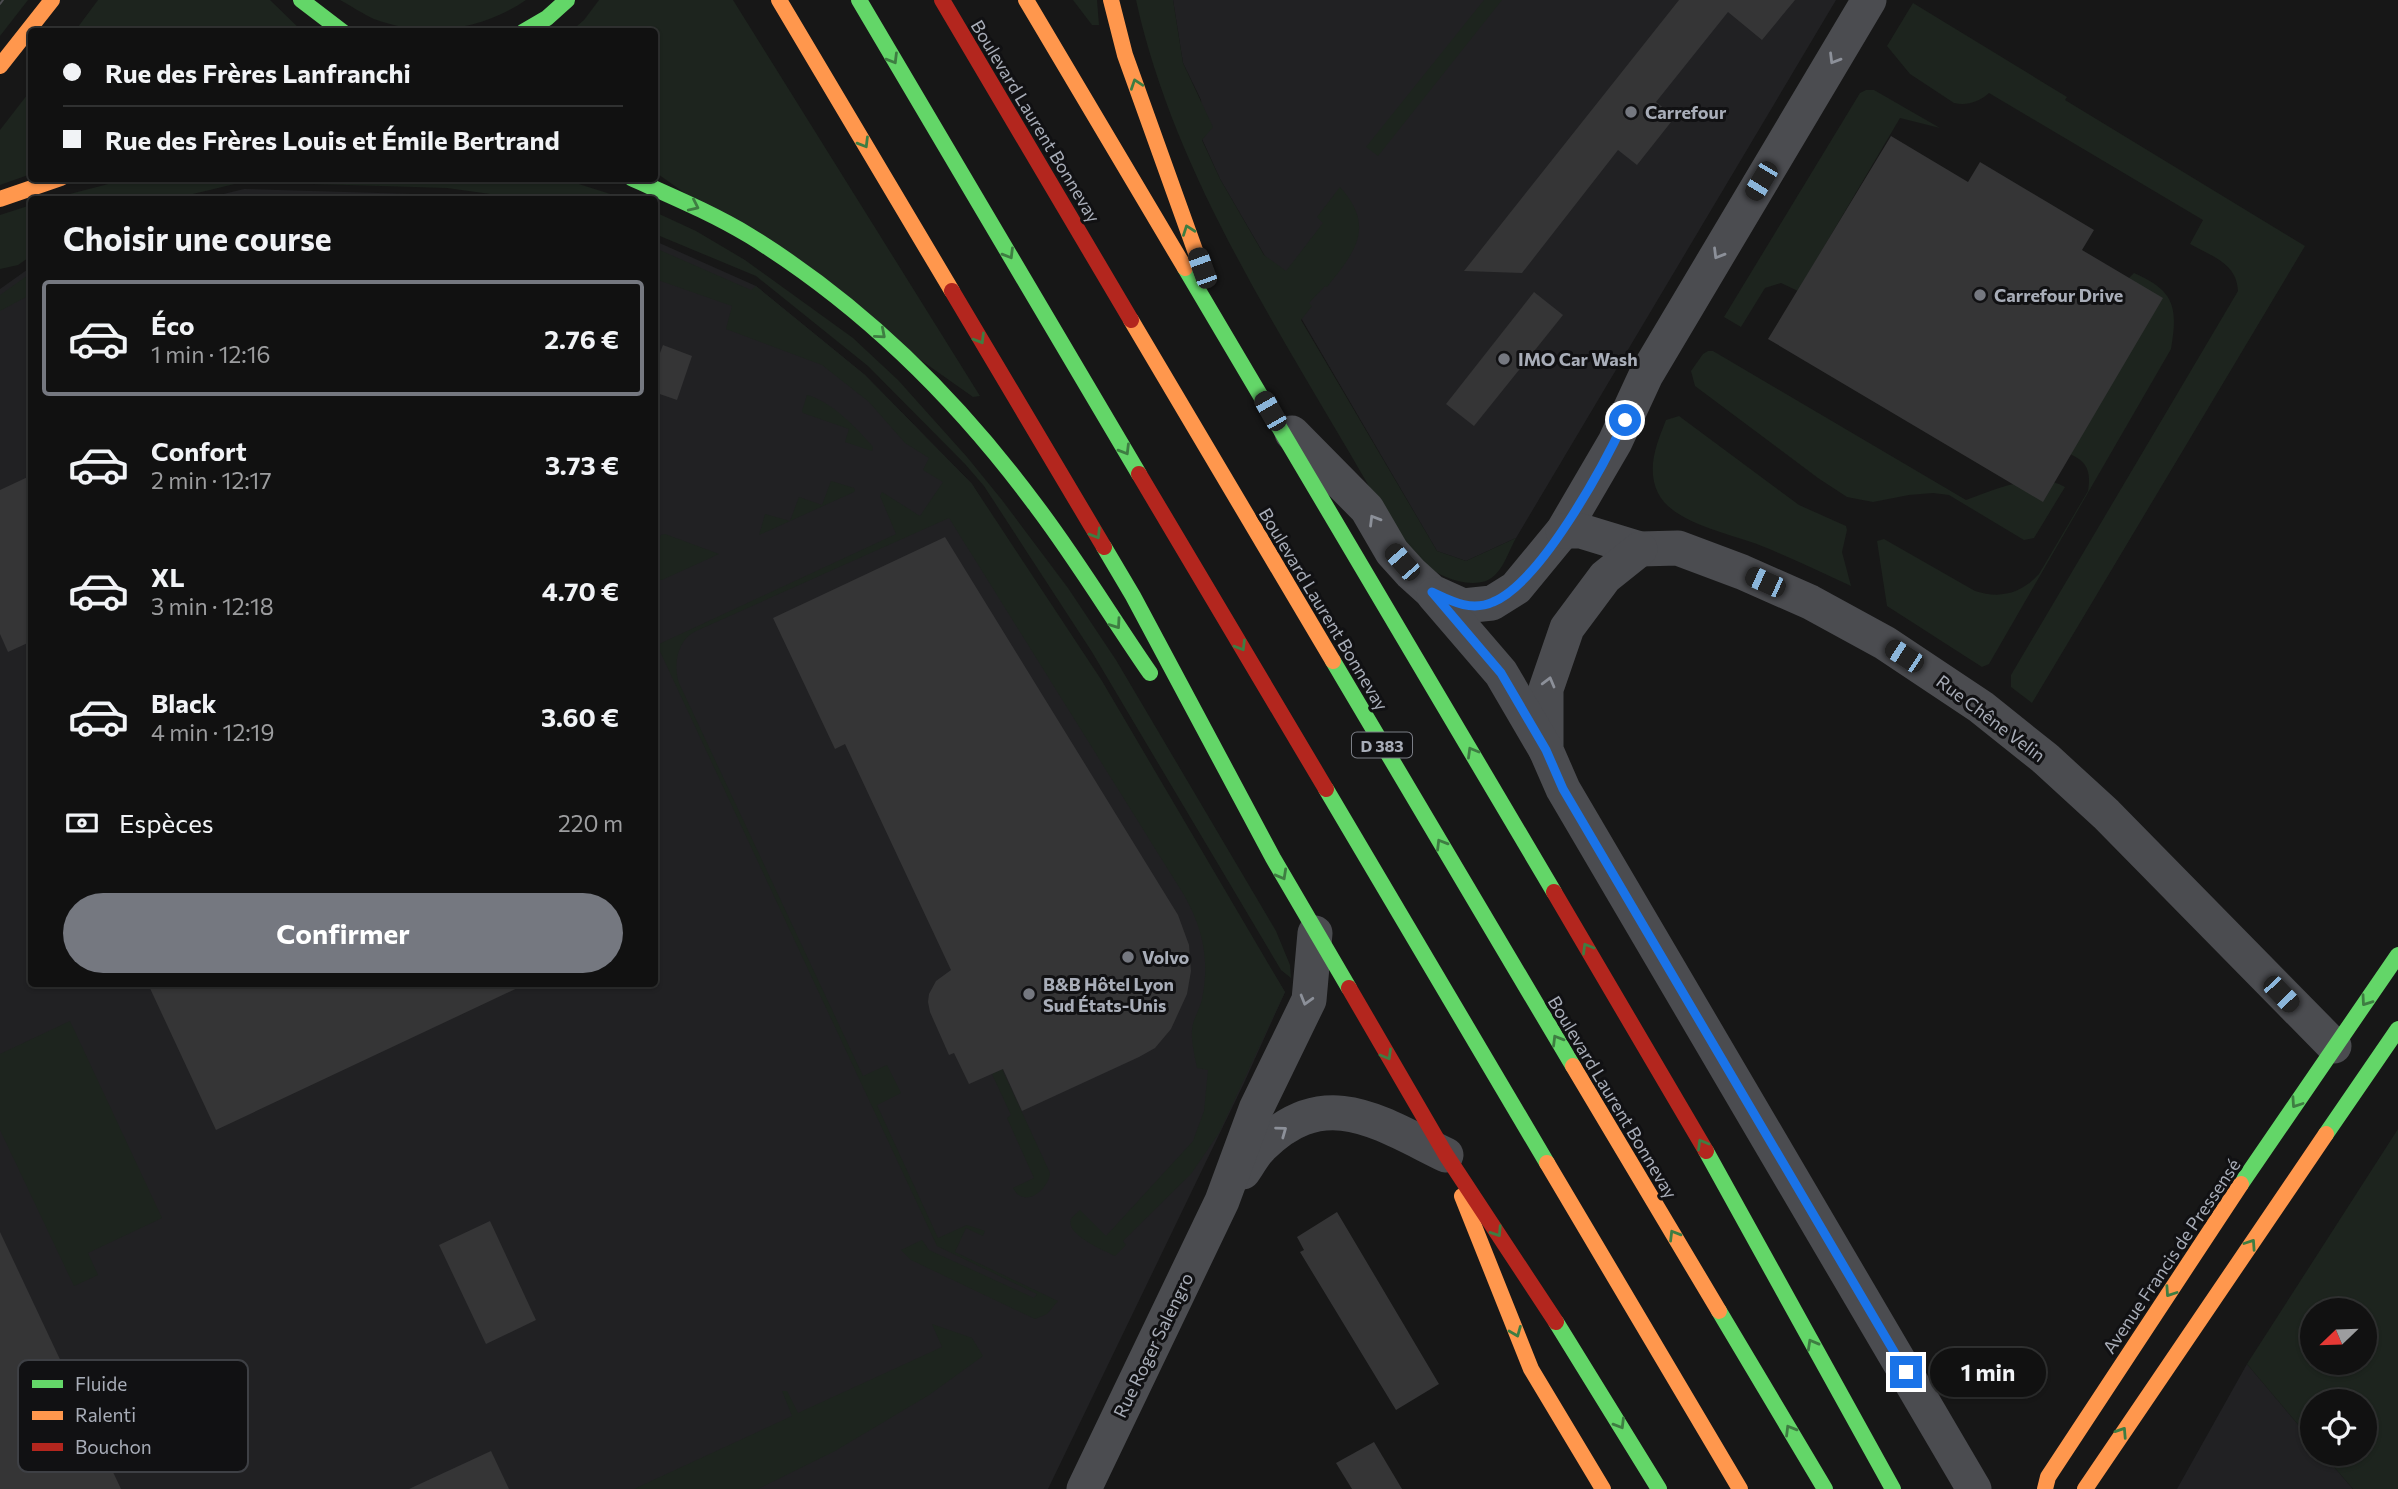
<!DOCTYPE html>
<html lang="fr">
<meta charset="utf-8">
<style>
body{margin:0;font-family:Commissioner,sans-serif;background:#1e1f1f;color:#f1f3f6;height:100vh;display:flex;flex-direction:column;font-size:26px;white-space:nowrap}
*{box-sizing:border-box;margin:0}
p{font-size:23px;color:#9c9d9f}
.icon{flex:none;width:38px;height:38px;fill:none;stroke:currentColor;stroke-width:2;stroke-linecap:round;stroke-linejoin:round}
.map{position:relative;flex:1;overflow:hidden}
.panel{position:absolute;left:28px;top:196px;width:630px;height:791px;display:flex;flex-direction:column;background:#111;border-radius:7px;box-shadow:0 2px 5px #0004,0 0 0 2px #303131}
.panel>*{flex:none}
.top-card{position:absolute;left:28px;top:28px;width:630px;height:154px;border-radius:7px;box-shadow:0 2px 5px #0004,0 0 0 2px #303131;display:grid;align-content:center;height:154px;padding:0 35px;background:#111}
.needle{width:46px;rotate:247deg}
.fabs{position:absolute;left:2300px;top:1298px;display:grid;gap:14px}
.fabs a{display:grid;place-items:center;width:77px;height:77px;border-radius:50%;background:#111;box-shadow:0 2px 5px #0004,0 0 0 2px #303131;font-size:35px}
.end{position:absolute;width:32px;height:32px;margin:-16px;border:9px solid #1a73e8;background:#fff;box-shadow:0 0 0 4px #fff}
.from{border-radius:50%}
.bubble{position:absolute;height:49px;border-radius:24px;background:#111;box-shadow:0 2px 5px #0004,0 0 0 2px #303131;font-size:23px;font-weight:700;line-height:49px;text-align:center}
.car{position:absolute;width:21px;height:42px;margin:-21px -10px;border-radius:9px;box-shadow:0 0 5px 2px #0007;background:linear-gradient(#222 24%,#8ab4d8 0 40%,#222 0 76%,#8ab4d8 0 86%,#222 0)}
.top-card b{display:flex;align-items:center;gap:24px;height:66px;font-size:26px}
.top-card b+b{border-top:2px solid #303131}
.top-card i{width:18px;height:18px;background:#f1f3f6}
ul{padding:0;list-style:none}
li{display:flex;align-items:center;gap:21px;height:116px;margin:0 14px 10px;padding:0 21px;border:4px solid transparent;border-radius:7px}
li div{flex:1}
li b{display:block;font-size:26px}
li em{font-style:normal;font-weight:700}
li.on{border-color:#757880}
li>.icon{width:63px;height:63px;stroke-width:1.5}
h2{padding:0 35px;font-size:32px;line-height:84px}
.pay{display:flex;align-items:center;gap:18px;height:77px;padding:0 35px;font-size:26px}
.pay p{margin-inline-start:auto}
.button{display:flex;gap:14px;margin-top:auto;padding:14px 35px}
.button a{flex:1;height:80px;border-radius:42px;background:#757880;color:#fff;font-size:28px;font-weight:700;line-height:80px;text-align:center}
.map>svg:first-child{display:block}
.built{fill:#212123}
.green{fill:#1d241e;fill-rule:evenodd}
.building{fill:#353536}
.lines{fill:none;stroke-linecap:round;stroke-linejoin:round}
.street{stroke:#4b4c50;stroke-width:35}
.fast{stroke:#63d668;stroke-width:16}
.slow{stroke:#ff974d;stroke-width:16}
.jam{stroke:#b3261e;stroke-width:16}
.tram{stroke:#4b4c4f;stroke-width:2}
.oneway{stroke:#3e7d42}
.oneway2{stroke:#8c9099}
.route{stroke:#1a73e8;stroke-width:9}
.poi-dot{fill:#757880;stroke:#111113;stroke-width:2.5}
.labels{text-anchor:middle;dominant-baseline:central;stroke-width:6;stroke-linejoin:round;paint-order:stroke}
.shield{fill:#111113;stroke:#7b7e86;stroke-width:2}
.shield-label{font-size:16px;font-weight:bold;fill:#a8adb8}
.poi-label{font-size:18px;font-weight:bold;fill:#a8adb8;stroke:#111113;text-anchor:start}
.street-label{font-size:18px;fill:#a8adb8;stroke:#111113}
.key{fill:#111113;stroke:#3e4045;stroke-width:2}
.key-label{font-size:19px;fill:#a8adb8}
</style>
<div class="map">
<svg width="2398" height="1489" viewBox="0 0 2398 1489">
<rect width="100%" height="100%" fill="#171717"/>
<g class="built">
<path d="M1173 0H1836L1516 538 1466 561 1437 551 1220 179 1202 139 1201 100 1183 63Z"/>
<path d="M244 189 446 195 477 199 199 200Z"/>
<path d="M655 241 756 286 865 375 972 484 1285 992 1244 1083 1048 1489H0V289L31 267 32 984H654Z"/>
<path d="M2247 1364 2312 1441V1454H2323L2353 1489H2177Z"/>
</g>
<g class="green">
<path d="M0 0H28L0 36Z"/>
<path d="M98 0H270L302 31H75Z"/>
<path d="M340 0H526C481 31 425 38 374 19 363 14 351 6 340 0Z"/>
<path d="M599 0H733L980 396 973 397 655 172 654 32H570L584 20Z"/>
<path d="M1073 0H1097L1099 25H1092Z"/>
<path d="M1136 0H1173L1183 63 1213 127 1202 140 1220 179 1264 255 1286 271 1323 223 1317 217 1340 187C1376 227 1355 252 1327 287L1325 286 1309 303 1312 306 1301 320 1437 551 1466 561 1516 538C1508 552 1501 579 1482 582 1461 586 1439 576 1423 563 1417 557 1412 549 1406 543 1380 509 1361 471 1339 435 1258 297 1171 158 1136 0Z"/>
<path d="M1484 0H1502L1378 156 1366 147Z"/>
<path d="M1913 3 2067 97 2065 100 2305 246 2032 703 2011 687V675L2238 291C2237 263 2211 256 2190 244L2203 220 1989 93C1979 102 1967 106 1954 103L1910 74 1887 46Z"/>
<path d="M31 90V174L0 185V130Z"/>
<path d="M1866 90H1874L1940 128 1900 118 1798 291 1781 283 1765 288 1741 327 1724 317 1860 93Z"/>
<path d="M131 178H560L626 199H526L447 188 243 182 172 199 47 200Z"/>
<path d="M238 194 320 199H214Z"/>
<path d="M31 205V256L18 265 0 269V215Z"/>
<path d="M655 212 696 231 745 260 853 338 898 380 967 457 1002 500 1068 588 1116 660 1276 931 1290 965 1291 978 1281 970 1092 652 984 486 965 464 868 366 756 276 655 234Z"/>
<path d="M655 248 751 290 756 286 865 375 972 484 1102 681 1285 992 1219 1133 1191 1174 1123 1241 1126 1245 1115 1256C1105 1251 1065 1235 1071 1219 1073 1216 1077 1213 1080 1210L1106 1236 1193 1141 1204 1111 1208 1070 1197 1068C1195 1056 1191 1042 1192 1030 1192 1021 1200 1009 1202 999 1210 960 1203 929 1184 895L949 518 696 631C677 640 673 665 679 683L863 1076 887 1065 901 1093 877 1105 938 1238 967 1225 985 1231 983 1236 966 1228 955 1252 1058 1301 1047 1314 1035 1319 911 1260 901 1250 922 1240 929 1250 1034 1298 1037 1294 937 1246 657 645 896 534 880 496 882 492 920 516 943 482 923 470 929 458 905 443 869 402 822 365 726 329 732 306 655 279Z"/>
<path d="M31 273V307L26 297 0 311V295Z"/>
<path d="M2134 273C2175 291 2178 307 2171 349L1989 664 1982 667 1887 606 1877 541 1884 539 1975 591C2000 599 2021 594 2039 574L2088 491C2091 472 2088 462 2070 454L2129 278Z"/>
<path d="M1708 351H1713L1966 500C1994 490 2037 470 2065 487L2034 538 2024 540 1949 495 1933 493 1909 495 1873 502 1847 497 1818 478 1695 386 1691 371 1703 354Z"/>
<path d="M807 395C831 401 857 428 873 447L872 451 845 442 849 429 803 413 802 411Z"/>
<path d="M1679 416 1799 505 1846 526 1847 530 1842 552 1851 586C1823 573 1795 560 1767 548 1735 534 1674 525 1658 493 1646 468 1657 443 1666 420Z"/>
<path d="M831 481 854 488 855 490 854 492 759 535 765 514 790 521 799 497 822 505Z"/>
<path d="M665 534 719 554 662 580 655 579V556L661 535Z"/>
<path d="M70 1021 162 1218 88 1253 98 1275 74 1286 0 1130V1054Z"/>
<path d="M1002 1069 1050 1173C1049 1189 1024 1210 1013 1188L1034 1178 1007 1118 1011 1115 992 1074Z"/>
<path d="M2398 1129V1489H2353L2323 1454H2364V1402H2312V1441L2247 1364ZM2312 1311H2364V1363H2312Z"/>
<path d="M932 1324 972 1338 983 1356 929 1395 835 1451 758 1489H634L792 1416 782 1391H787L798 1413 942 1347Z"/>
</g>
<g class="building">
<path d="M1679 0H1795L1762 40 1728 12 1656 102 1675 117 1637 165 1618 150 1522 273 1464 271Z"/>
<path d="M1891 136 1968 182 1980 162 2094 230 2082 250 2163 298 2043 502 1768 339Z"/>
<path d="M1534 292 1563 315 1474 426 1446 404Z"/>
<path d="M663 345 692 356 677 400 654 392V369Z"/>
<path d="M32 475V641L8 652 0 634V490Z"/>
<path d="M945 537 1178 915 1189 945 1191 971 1187 994 1171 1029 1155 1048 1139 1057 1022 1111 1003 1069 969 1084 954 1053 949 1055 930 1012 928 1002 929 994 936 981 951 970 845 744 835 749 773 618Z"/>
<path d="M148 984H526L216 1130Z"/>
<path d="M1337 1212 1439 1384 1396 1410 1300 1252 1304 1250 1297 1237Z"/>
<path d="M490 1221 536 1320 486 1344 439 1245Z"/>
<path d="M0 1232 121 1489H0Z"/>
<path d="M1374 1442 1402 1489H1352L1336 1463Z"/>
<path d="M491 1451 509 1489H409Z"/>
</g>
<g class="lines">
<g class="street">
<path d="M1292 433 1367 509 1392 552 1411 573 1432 592 1463 606 1492 603 1516 588 1563 531 1615 442 1646 375 1869 0"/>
<path d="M1563 531H1581L1640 549 1678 548 1742 572 1810 602 1885 643 1981 707 2046 759 2106 814 2334 1046"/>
<path d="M1640 549 1605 577 1567 628 1546 689V750L1563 789 1974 1489"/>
<path d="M1434 595 1501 673 1546 750"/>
<path d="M1243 1172C1249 1164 1254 1153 1262 1146 1325 1083 1380 1123 1446 1155"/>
<path d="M1084 1489 1222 1201 1256 1109 1309 1000 1315 933"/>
</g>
<g class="fast">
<path d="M301 0 343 32"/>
<path d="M859 0 1139 474"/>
<path d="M523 32 547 18 567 0"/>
<path d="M631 178C671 196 712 213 750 236 863 306 958 400 1037 507 1077 560 1112 618 1150 673"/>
<path d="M1185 268 1554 892"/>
<path d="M1104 547 1133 596 1273 858 1349 988"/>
<path d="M1333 661 1573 1066"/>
<path d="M1326 789 1547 1163"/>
<path d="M2326 1134 2398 1029"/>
<path d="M1706 1151 1893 1489"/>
<path d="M2241 1184 2398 955"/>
<path d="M1719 1311 1825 1489"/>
<path d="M1556 1322 1659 1489"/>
</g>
<g class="slow">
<path d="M779 0 952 291"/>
<path d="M1026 0 1185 268"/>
<path d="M1111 0 1125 55 1196 253"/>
<path d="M0 66 52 0"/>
<path d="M0 199 61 178"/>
<path d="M1131 320 1333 661"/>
<path d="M1573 1066 1719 1311"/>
<path d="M1547 1163 1740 1489"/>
<path d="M1462 1196 1531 1369 1603 1489"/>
<path d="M2045 1489 2048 1477 2241 1184"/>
<path d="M2085 1489 2326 1134"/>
</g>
<g class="jam">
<path d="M942 0 1131 320"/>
<path d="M952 291 1104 547"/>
<path d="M1139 474 1326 789"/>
<path d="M1554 892 1706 1151"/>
<path d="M1349 988 1446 1155 1556 1322"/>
</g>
<path class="tram" d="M0 4 3 0"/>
</g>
<defs><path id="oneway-chevron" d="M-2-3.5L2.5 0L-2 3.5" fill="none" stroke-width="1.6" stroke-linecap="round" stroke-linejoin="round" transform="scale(1.75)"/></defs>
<g class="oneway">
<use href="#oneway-chevron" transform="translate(893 59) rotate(59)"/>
<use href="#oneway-chevron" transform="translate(1136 84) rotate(-109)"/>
<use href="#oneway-chevron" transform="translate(864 143) rotate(59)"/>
<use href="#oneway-chevron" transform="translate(694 206) rotate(25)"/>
<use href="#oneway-chevron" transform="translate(1188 230) rotate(-110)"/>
<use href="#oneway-chevron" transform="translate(1009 254) rotate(59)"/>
<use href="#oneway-chevron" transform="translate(881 334) rotate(41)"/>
<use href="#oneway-chevron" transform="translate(980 339) rotate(59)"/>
<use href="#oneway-chevron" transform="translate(1125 450) rotate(59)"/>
<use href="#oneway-chevron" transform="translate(1096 534) rotate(59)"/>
<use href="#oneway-chevron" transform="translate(1116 624) rotate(55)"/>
<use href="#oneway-chevron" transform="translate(1241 646) rotate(59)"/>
<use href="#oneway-chevron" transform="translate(1472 752) rotate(-120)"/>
<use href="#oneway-chevron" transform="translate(1441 844) rotate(-121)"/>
<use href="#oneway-chevron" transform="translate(1282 875) rotate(61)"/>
<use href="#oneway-chevron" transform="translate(1587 948) rotate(-120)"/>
<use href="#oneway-chevron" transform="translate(2366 1001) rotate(125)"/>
<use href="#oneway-chevron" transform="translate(1557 1040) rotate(-121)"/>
<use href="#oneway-chevron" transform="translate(1387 1055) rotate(60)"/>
<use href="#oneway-chevron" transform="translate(2296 1103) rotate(124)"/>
<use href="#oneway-chevron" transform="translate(1702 1144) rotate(-120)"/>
<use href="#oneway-chevron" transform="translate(1497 1232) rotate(57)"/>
<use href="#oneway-chevron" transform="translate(1674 1235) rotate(-121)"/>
<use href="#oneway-chevron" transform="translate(2251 1244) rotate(-56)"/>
<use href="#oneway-chevron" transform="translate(2170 1292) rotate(124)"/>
<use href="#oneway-chevron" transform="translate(1516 1332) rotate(68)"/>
<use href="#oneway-chevron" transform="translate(1812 1344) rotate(-119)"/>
<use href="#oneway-chevron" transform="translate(1620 1424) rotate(59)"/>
<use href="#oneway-chevron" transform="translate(1790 1430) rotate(-121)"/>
<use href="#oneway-chevron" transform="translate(2122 1432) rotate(-57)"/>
</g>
<g class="oneway2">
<use href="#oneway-chevron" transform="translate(1834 59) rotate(121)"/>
<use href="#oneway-chevron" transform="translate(1718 254) rotate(121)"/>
<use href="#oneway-chevron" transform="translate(1374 520) rotate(-121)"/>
<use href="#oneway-chevron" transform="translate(1549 682) rotate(-75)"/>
<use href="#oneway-chevron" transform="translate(1306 1000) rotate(106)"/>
<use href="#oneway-chevron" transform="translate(1282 1131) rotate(-36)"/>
</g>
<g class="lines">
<path class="route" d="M1625 420C1603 467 1541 582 1493 602 1471 612 1451 601 1432 592L1501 673 1546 750 1563 789 1906 1372"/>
</g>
<g class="poi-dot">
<circle cx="1631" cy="112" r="7"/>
<circle cx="1980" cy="295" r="7"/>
<circle cx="1504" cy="359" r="7"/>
<circle cx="1128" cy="957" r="7"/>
<circle cx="1029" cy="994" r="7"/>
</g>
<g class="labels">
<rect class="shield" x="1352" y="732.5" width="60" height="25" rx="5"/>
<g class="shield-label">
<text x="1382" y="745">D 383</text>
</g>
<g class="poi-label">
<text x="1645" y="112">Carrefour</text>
<text x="1994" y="295">Carrefour Drive</text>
<text x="1518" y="359">IMO Car Wash</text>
<text x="1142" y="957">Volvo</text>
<text x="1043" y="984">B&amp;B Hôtel Lyon<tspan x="1043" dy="21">Sud États-Unis</tspan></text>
</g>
<g class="street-label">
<text transform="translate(1036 121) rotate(59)">Boulevard Laurent Bonnevay</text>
<text transform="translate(1324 609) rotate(59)">Boulevard Laurent Bonnevay</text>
<text transform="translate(1991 718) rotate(37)">Rue Chêne Velin</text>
<text transform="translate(1613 1097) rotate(59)">Boulevard Laurent Bonnevay</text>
<text transform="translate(2171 1256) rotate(-56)">Avenue Francis de Pressensé</text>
<text transform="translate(1153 1345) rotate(-64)">Rue Roger Salengro</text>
</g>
</g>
<rect x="18" y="1360" width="230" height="112" rx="10" class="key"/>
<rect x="32" y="1380" width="31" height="8" fill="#63d668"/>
<rect x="32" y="1411" width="31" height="9" fill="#ff974d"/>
<rect x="32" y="1443" width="31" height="8" fill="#b3261e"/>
<g class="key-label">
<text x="75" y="1391">Fluide</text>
<text x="75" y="1422">Ralenti</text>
<text x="75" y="1454">Bouchon</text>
</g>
</svg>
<div class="fabs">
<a><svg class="needle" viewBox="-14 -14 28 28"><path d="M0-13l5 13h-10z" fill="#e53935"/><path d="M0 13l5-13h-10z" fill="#9c9d9f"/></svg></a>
<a><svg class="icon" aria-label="locate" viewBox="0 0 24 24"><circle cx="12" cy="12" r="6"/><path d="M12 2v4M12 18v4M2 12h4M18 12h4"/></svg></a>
</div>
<i class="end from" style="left:1625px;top:420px"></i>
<i class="end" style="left:1906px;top:1372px"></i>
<div class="bubble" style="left:1930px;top:1348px;width:116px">1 min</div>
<i class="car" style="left:1761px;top:181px;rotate:211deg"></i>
<i class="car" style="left:1202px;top:268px;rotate:340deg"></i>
<i class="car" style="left:1270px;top:411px;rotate:330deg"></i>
<i class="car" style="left:1402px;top:562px;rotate:319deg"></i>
<i class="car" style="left:1765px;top:582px;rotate:294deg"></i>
<i class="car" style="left:1904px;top:656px;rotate:303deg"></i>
<i class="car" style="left:2281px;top:994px;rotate:136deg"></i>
<div class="top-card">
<b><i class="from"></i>Rue des Frères Lanfranchi</b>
<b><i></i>Rue des Frères Louis et Émile Bertrand</b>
</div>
<section class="panel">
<h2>Choisir une course</h2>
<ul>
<li class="on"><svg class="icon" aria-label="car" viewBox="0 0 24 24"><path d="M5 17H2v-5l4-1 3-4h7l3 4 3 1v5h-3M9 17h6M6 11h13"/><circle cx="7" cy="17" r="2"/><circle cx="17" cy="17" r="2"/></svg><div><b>Éco</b><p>1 min · 12:16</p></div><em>2.76 €</em></li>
<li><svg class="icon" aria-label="car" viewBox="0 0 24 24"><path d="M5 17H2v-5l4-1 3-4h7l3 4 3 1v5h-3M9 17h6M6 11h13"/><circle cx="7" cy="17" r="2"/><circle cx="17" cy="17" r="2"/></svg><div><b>Confort</b><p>2 min · 12:17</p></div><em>3.73 €</em></li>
<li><svg class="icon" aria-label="car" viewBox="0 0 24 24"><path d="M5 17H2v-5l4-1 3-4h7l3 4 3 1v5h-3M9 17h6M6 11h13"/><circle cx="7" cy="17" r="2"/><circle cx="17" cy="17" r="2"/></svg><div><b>XL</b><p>3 min · 12:18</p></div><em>4.70 €</em></li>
<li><svg class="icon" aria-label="car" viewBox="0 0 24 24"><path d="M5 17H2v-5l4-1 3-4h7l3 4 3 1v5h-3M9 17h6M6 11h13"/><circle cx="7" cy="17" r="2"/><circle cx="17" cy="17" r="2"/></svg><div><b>Black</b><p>4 min · 12:19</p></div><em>3.60 €</em></li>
</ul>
<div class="pay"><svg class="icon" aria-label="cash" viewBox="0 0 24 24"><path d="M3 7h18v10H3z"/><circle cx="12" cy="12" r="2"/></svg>Espèces<p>220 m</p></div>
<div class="button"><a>Confirmer</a></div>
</section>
</div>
